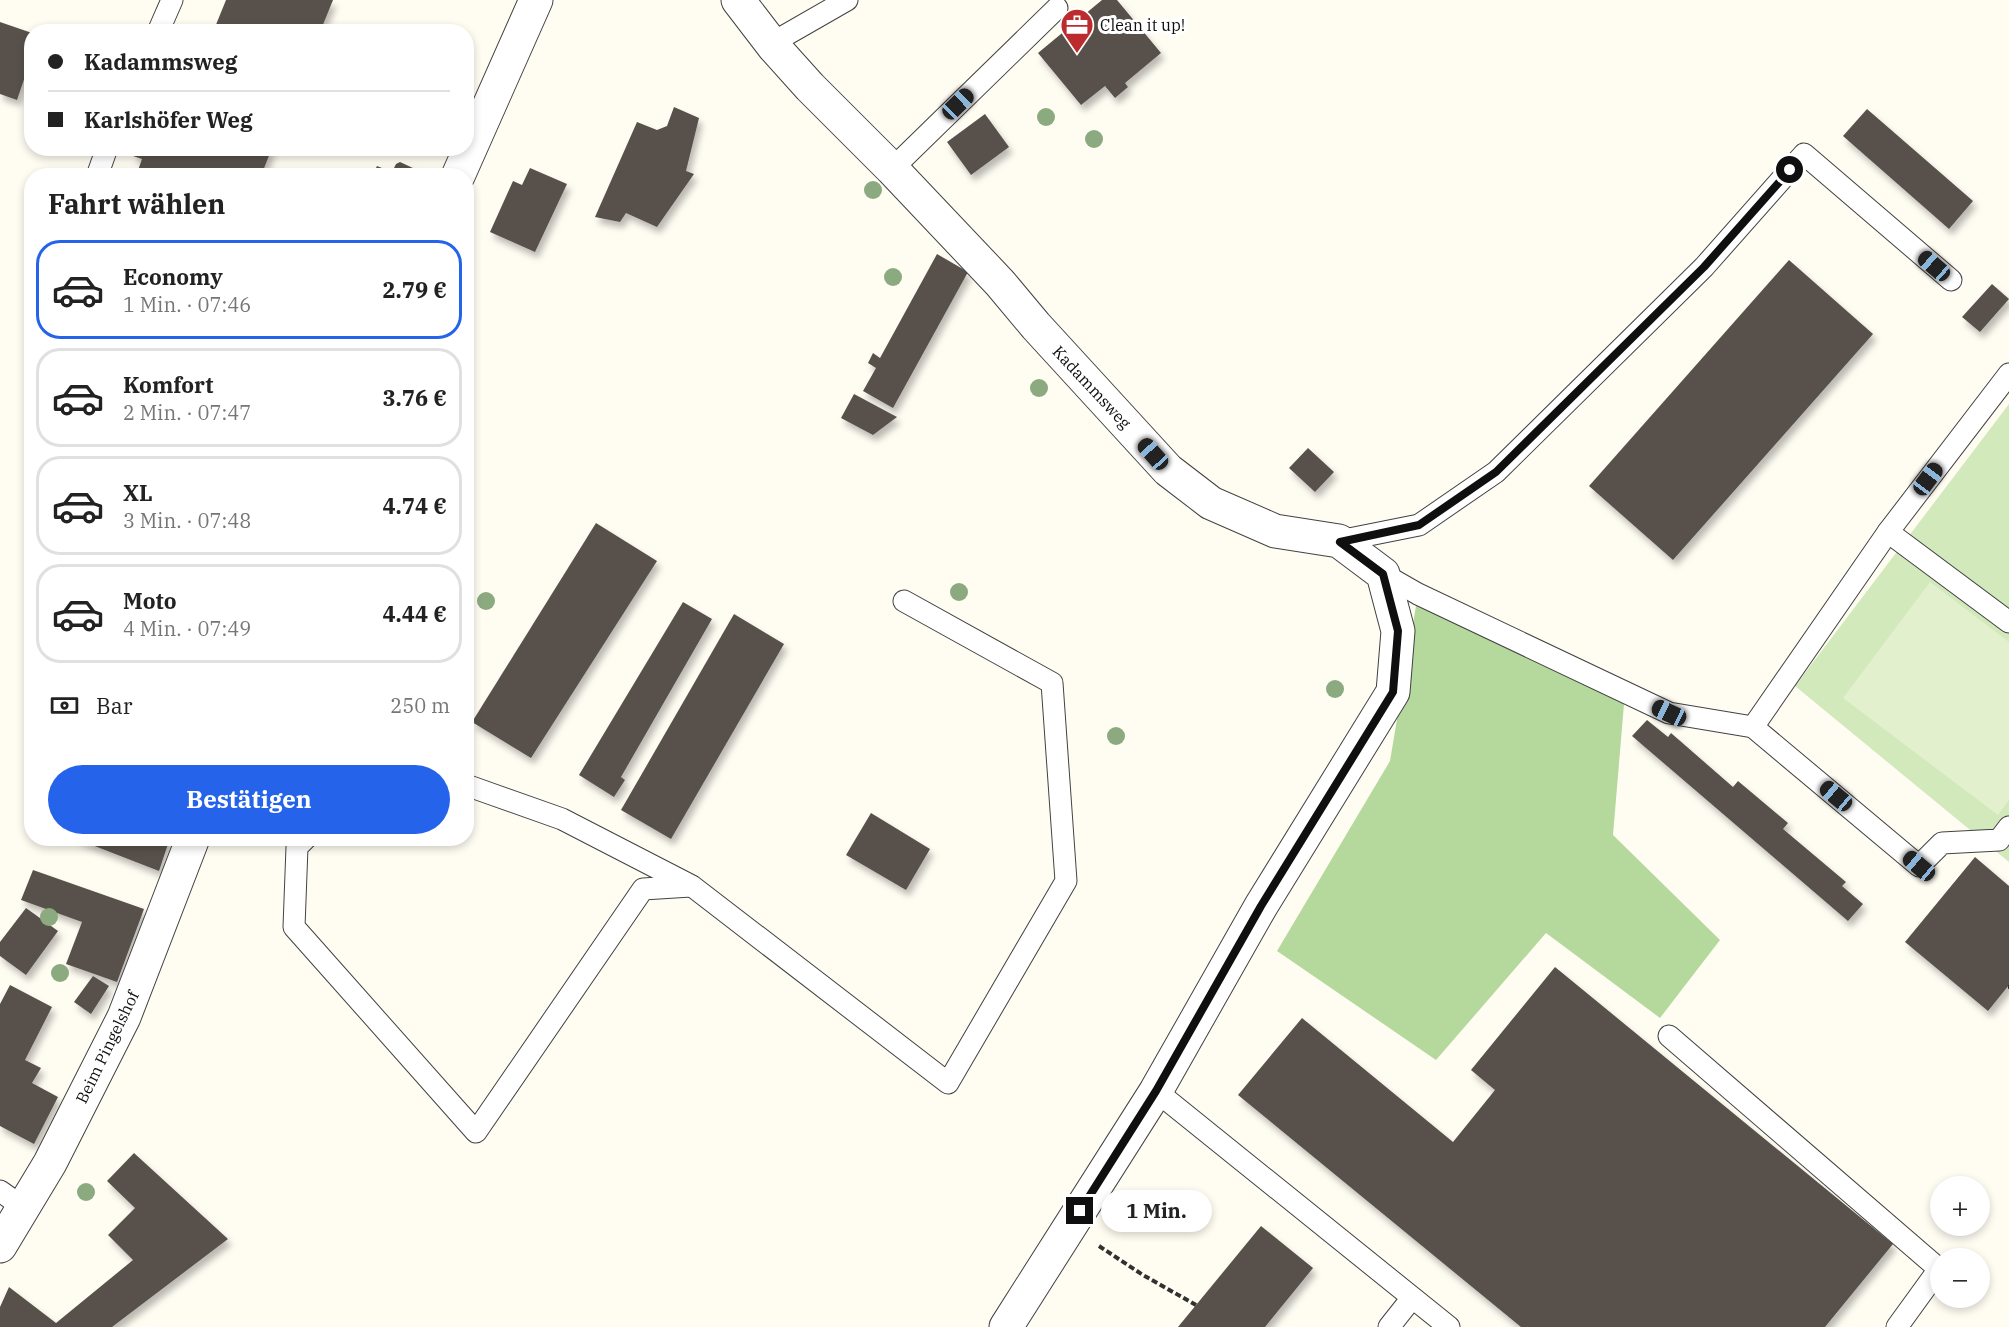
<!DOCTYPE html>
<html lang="de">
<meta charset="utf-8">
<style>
body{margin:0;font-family:"IBM Plex Serif",serif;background:#f6f6f6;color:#222;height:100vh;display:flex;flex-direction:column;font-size:22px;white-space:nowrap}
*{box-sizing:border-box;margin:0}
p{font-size:20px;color:#767676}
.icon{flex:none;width:33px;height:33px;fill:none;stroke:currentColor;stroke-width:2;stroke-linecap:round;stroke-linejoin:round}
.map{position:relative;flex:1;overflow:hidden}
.drawer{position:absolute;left:24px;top:168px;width:450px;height:678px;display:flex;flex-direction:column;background:#fff;border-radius:24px;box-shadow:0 3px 9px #0003}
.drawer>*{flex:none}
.hud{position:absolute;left:24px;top:24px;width:450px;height:132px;border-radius:24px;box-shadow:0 3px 9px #0003;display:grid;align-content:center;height:132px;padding:0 24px;background:#fff}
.fabs{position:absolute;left:1930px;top:1176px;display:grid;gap:12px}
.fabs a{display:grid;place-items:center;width:60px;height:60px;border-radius:50%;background:#fff;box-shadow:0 3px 9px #0003;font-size:30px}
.end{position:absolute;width:27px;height:27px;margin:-14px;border:8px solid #0f0f0f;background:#fff;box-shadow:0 0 0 3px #fff}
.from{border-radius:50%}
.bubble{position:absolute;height:42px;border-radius:21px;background:#fff;box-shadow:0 3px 9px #0003;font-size:20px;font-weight:800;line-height:42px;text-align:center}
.car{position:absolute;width:18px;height:36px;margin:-18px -9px;border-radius:8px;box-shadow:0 0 4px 2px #0007;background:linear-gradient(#222 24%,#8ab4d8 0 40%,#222 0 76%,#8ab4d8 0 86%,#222 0)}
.hud b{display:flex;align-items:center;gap:21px;height:57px;font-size:22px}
.hud b+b{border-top:2px solid #e0e0e0}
.hud i{width:15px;height:15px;background:#222}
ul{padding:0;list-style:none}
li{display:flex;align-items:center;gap:18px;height:99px;margin:0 12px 9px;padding:0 12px;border:3px solid #e0e0e0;border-radius:24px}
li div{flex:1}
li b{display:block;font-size:22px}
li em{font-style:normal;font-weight:800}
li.on{border-color:#2563eb}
li>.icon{width:54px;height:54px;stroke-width:1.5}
h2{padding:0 24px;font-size:27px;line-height:72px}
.pay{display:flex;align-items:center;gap:15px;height:66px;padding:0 24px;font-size:22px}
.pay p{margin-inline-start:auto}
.action{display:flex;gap:12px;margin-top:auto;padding:12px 24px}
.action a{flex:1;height:69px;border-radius:36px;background:#2563eb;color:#fff;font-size:24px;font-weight:800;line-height:69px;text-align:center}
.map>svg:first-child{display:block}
.green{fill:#d2e9bc}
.forest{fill:#b5d99c}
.pitch{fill:#e3f0ce}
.building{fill:#58514c;filter:url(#shadow)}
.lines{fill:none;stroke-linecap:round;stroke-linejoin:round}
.service-casing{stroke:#424242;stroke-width:23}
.minor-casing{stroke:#424242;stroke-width:35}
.path{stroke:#313131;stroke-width:4;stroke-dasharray:6 3;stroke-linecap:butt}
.service{stroke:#fff;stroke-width:21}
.minor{stroke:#fff;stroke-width:33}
.tree{fill:#8caa7f}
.route{stroke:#0f0f0f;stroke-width:8}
.labels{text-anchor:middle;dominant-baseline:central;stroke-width:6;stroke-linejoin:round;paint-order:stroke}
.poi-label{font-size:16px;fill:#0f0f0f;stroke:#fff;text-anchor:start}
.street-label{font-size:16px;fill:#0f0f0f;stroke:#fff}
</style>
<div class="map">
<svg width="2009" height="1327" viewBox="0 0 2009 1327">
<defs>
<filter id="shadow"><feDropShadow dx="3.5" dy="6" stdDeviation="3" flood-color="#0004"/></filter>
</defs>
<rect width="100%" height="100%" fill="#fffdf2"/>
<path class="green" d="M2009 404V862L1795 686Z"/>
<path class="forest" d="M1418 594 1625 692 1613 835 1720 940 1660 1018 1546 933 1436 1060 1277 951 1390 761Z"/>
<path class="pitch" d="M1930 582 2009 642V800L1998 815 1843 698Z"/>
<g class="building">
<path d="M226 0H333L320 32H213Z"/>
<path d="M1102 0H1117L1161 53 1125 83 1128 87 1115 98 1105 86 1081 105 1038 53Z"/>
<path d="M0 22 32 33V56L17 100 0 94Z"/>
<path d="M674 107 699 118 686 171 694 174 657 227 626 213 620 222 595 217 637 122 657 130 667 126Z"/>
<path d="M1867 109 1973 201 1949 229 1843 136Z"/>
<path d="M985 114 1009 147 971 175 947 142Z"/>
<path d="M136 148H272L261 176H136L142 159 133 156Z"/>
<path d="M400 162 415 169 414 176H372L377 166 392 172 396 164Z"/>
<path d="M530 168 567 184 535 252 490 232 513 181 522 185Z"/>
<path d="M937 254 968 272 893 408 863 391 876 368 868 363 873 353 880 358Z"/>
<path d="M1789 260 1873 334 1673 560 1589 486Z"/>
<path d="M1992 284 2009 299 1980 332 1962 317Z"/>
<path d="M854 394 897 417 873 435 841 418Z"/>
<path d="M1308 448 1334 472 1315 492 1289 468Z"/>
<path d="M596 523 657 561 531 758 472 722Z"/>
<path d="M683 602 712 619 621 777 625 780 614 797 579 775Z"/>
<path d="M734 614 784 644 671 839 621 810Z"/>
<path d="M1647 720 1668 737 1671 733 1733 787 1738 781 1788 823 1783 829 1846 882 1842 886 1863 904 1848 921 1632 736Z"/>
<path d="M871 813 930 849 906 890 846 855Z"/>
<path d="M74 838H170L159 871Z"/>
<path d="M1975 857 2009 886V985L1988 1011 1905 942Z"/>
<path d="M33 870 144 909 117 982 66 964 82 922 21 900Z"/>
<path d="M26 908 58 931 26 975 0 956V942Z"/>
<path d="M1555 967 1893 1244 1825 1327H1521L1238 1095 1302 1018 1453 1142 1495 1090 1471 1070Z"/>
<path d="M93 976 109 986 91 1014 74 1002Z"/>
<path d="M10 985 52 1007 25 1060 41 1068 32 1083 58 1097 34 1144 0 1126V1004Z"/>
<path d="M134 1153 228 1239 112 1327H0V1307L9 1287 56 1323 133 1260 108 1235 135 1208 107 1181Z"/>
<path d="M1261 1226 1313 1268 1265 1327H1178Z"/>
</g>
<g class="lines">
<defs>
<g id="service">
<path d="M158 32 172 0"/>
<path d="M772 43 847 0"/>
<path d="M892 169 1057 8"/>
<path d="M97 176 107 148"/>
<path d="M1888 532 2009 622"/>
<path d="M1339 541 1419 525 1496 472 1704 267 1804 154 1951 280"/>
<path d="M1383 574 1418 594 1669 713 1753 727 1919 866 1942 843 1999 840 2009 827"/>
<path d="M1753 727 1888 532 2009 374"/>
<path d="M466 785 562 819 692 886 948 1083 1066 881 1052 683 904 601"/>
<path d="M306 838 297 847 294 927 476 1132 643 889 691 886"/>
<path d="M1669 1036 1939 1269 1897 1327"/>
<path d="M1156 1091 1449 1327"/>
<path d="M0 1191 24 1208"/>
<path d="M1389 1327 1412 1298"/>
</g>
<g id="minor">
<path d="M738 0 774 47 810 87 892 169 1000 283 1036 326 1168 470 1211 503 1275 531 1339 541 1383 574 1398 631 1393 692 1261 906 1156 1091 1006 1327"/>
<path d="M458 176 536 0"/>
<path d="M0 1246 50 1163 124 1017 193 838"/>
</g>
</defs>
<use href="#service" class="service-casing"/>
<use href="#minor" class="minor-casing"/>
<g class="path">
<path d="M2008 987H2009"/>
<path d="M1099 1246 1143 1275 1196 1305"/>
</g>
<use href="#service" class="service"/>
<use href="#minor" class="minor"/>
</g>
<g class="tree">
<circle cx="1046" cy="117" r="9"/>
<circle cx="1094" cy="139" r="9"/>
<circle cx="873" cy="190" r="9"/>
<circle cx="893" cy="277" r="9"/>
<circle cx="1039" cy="388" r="9"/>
<circle cx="959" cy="592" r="9"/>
<circle cx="486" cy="601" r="9"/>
<circle cx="1335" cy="689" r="9"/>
<circle cx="1116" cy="736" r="9"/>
<circle cx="49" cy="917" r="9"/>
<circle cx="60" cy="973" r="9"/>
<circle cx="86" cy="1192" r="9"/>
</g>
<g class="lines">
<path class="route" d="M1080 1211 1156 1091 1261 906 1393 692 1398 631 1383 574 1340 542 1419 525 1496 472 1704 267 1790 170"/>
</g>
<defs>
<symbol id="office-pin" viewBox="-11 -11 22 30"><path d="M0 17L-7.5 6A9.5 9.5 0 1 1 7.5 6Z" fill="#bc2b2d" stroke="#fff"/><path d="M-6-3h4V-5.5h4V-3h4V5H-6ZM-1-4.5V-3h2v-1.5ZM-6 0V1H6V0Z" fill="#fff"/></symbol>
</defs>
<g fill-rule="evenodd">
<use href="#office-pin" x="1058" y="6" width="38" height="52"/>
</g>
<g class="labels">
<g class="poi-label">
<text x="1100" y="25">Clean it up!</text>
</g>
<g class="street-label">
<text transform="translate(1092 387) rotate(47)">Kadammsweg</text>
<text transform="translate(107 1047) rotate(-64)">Beim Pingelshof</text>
</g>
</g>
</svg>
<div class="fabs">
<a>+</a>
<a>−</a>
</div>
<i class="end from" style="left:1790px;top:170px"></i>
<i class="end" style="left:1080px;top:1211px"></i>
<div class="bubble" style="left:1101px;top:1190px;width:111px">1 Min.</div>
<i class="car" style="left:958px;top:104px;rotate:46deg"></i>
<i class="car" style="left:1934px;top:266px;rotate:311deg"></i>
<i class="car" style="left:1153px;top:454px;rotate:318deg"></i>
<i class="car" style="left:1928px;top:479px;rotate:37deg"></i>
<i class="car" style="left:1669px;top:713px;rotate:295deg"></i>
<i class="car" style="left:1836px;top:796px;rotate:310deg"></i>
<i class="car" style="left:1919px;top:866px;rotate:310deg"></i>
<div class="hud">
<b><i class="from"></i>Kadammsweg</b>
<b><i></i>Karlshöfer Weg</b>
</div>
<section class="drawer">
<h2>Fahrt wählen</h2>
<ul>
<li class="on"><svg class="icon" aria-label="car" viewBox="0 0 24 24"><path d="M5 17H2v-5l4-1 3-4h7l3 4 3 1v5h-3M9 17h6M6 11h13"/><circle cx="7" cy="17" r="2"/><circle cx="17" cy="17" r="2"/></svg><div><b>Economy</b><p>1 Min. · 07:46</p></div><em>2.79 €</em></li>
<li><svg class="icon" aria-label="car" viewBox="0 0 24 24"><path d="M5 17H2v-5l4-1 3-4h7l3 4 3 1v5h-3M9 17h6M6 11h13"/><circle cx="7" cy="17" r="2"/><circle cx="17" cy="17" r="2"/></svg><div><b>Komfort</b><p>2 Min. · 07:47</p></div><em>3.76 €</em></li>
<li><svg class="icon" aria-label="car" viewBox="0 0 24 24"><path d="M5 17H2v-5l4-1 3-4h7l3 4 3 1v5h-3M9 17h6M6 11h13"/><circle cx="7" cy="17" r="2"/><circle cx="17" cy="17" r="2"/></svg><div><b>XL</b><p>3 Min. · 07:48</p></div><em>4.74 €</em></li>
<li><svg class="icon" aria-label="car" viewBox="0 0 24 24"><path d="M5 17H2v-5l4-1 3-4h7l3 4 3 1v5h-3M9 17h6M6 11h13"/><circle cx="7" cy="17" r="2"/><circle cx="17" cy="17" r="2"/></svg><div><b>Moto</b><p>4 Min. · 07:49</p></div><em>4.44 €</em></li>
</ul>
<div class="pay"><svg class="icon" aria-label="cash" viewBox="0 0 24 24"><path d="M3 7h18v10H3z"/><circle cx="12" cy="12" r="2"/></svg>Bar<p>250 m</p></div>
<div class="action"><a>Bestätigen</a></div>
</section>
</div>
